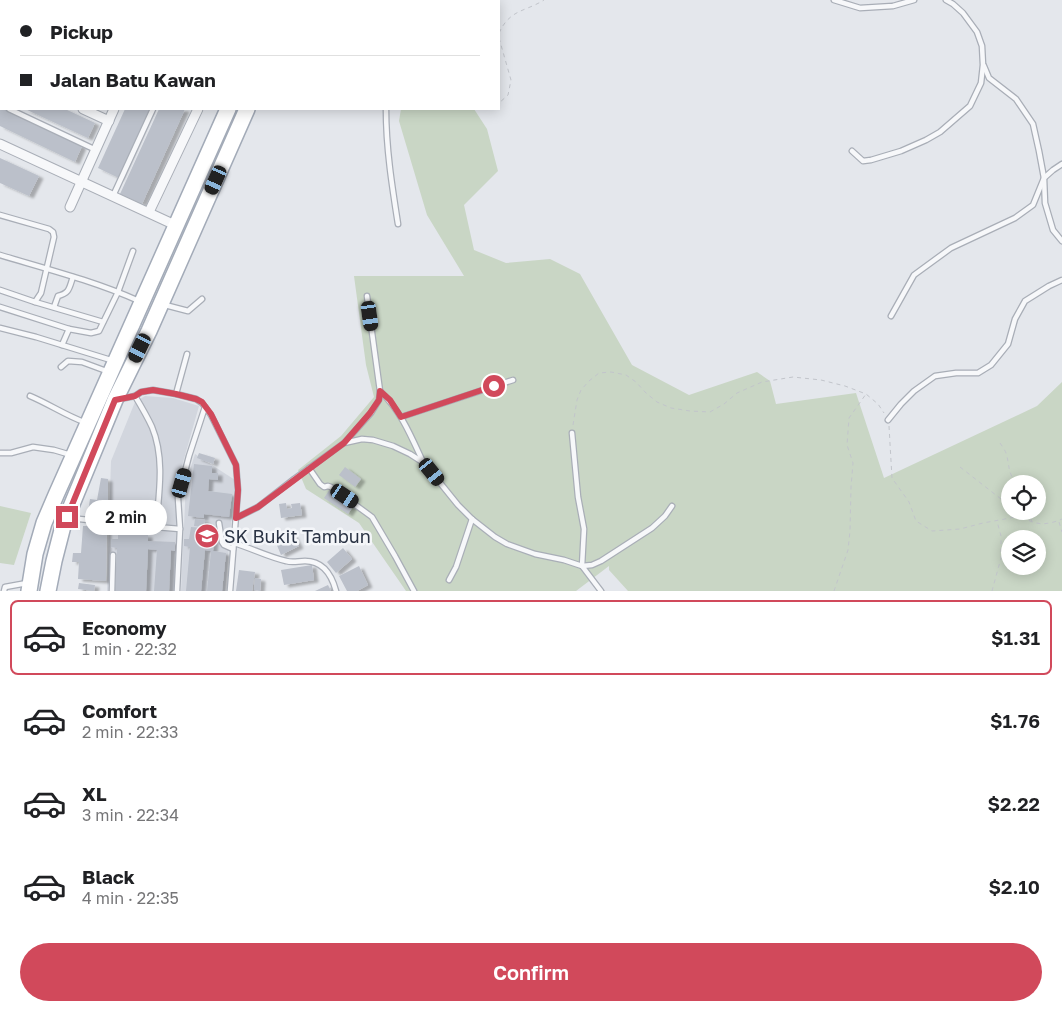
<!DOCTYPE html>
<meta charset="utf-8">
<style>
body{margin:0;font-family:"Golos Text",sans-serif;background:#f2f2f2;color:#202124;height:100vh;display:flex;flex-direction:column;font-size:19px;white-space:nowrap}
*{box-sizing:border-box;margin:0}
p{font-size:16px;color:#757577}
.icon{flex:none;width:28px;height:28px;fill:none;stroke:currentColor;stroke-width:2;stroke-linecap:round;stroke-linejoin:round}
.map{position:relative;height:591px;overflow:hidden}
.panel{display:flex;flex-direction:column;background:#fff;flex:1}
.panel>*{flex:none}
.guide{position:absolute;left:0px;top:0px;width:500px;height:110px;box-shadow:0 2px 12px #0003;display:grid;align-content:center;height:110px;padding:0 20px;background:#fff}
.tools{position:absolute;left:1001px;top:475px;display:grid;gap:10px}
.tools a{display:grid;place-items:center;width:45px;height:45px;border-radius:50%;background:#fff;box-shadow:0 2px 12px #0003;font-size:25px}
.end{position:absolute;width:22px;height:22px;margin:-11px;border:6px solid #d1495b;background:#fff;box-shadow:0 0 0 2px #fff}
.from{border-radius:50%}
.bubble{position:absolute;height:35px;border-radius:18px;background:#fff;box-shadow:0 2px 12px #0003;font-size:16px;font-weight:600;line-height:35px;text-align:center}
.car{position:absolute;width:15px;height:30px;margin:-15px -8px;border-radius:6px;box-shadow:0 0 4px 1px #0007;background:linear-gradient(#222 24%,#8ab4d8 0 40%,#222 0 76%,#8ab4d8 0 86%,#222 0)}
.guide b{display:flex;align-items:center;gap:18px;height:48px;font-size:19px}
.guide b+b{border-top:1px solid #e0e0e0}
.guide i{width:12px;height:12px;background:#202124}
ul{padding:9px 0 0;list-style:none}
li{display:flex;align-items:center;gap:15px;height:75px;margin:0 10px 8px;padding:0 10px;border:2px solid transparent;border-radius:8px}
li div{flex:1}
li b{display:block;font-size:19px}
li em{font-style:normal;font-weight:600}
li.current{border-color:#d1495b}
li>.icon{width:45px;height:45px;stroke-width:1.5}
.cta{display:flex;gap:10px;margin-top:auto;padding:10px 20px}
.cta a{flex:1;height:58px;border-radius:30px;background:#d1495b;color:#fff;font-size:20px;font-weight:600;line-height:58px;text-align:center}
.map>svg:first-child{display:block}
.built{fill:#d2d6de}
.green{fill:#c9d6c5;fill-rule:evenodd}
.building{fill:#bbc0ca;filter:url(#shadow)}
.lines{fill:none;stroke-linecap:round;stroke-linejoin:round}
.lane-casing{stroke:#a9aeb7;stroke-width:7}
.street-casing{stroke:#a9aeb7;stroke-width:11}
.primary-casing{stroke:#a3abb8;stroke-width:18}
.path{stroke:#c2c5cb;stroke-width:1;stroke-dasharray:4 4;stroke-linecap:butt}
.lane{stroke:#f7f8fa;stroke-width:4.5}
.street{stroke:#f7f8fa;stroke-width:9}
.primary{stroke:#fff;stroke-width:15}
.route{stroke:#d1495b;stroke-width:6}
.labels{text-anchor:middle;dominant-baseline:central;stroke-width:5;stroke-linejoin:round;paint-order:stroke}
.poi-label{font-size:18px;fill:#2b3445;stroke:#f4f6f9;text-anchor:start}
</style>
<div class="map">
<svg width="1062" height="591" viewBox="0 0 1062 591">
<defs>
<filter id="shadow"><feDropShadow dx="4.5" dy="2.5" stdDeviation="1" flood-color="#0004"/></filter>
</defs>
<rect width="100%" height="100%" fill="#e4e7ec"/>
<g class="built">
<path d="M145 396 173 398 199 406 176 487 177 534 174 591H107L111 461 135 402Z"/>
<path d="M195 454 235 480 225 591H181L186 482Z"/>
</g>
<g class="green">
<path d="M401 109H474L487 129 498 171 464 205 474 250 506 263 550 259 580 274 632 365 689 395 757 372 770 381 776 404 856 393 884 478 1037 406 1062 382V591H628L609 570V566L576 591H406L359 523 306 489 298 470 341 436 374 397 366 365 354 276H464L427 215 399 121ZM1010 484H1038V511H1010ZM1010 539H1038V566H1010Z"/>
<path d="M0 506 31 513 14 565 0 563Z"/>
</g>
<g class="building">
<path d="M0 109H4L82 146 75 162 0 126Z"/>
<path d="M25 109H65L95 123 88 138Z"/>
<path d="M125 109H150L119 178 98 168Z"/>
<path d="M159 109H185L142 204 120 194Z"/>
<path d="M0 158 39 176 29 196 0 183Z"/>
<path d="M199 453 215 458 213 464 197 458Z"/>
<path d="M194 464 212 466V473H218V480L209 479 208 491 232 494 229 517 204 514V518L188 516Z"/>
<path d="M345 467 361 479 355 487 339 475Z"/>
<path d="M101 478 108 479V514L88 512 90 499 97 500Z"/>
<path d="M330 489 354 505 348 514 324 498Z"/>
<path d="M286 503 287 509 292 508 291 504 300 503 302 515 281 518 279 504Z"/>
<path d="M102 519H107L106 581 78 579 79 562H72L73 553H81L83 526H91V531H101Z"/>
<path d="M195 519 205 520 204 527 194 526Z"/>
<path d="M191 527 215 529 213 551 226 553 222 591H207L211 551 205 550 201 591H186L190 547 184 546V539H189Z"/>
<path d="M118 534 148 535V541L175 542V551L171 550 169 591H154L157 550 148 549 146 591H115L117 548 111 547V539H118Z"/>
<path d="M293 535 299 546 281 555 276 543Z"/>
<path d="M343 548 352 559 336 573 327 562Z"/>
<path d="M312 565 314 580 284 585 281 570Z"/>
<path d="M359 566 368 585 357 591H347L339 576Z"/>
<path d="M239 570 255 572 252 591H236Z"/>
<path d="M255 578 261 579 260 591 254 590Z"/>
<path d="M79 583 95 585 94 591 78 589Z"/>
<path d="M328 585 331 591H315Z"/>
</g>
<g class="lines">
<defs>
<g id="lane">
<path d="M834 0 860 8 893 6 914 0"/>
<path d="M401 1V0"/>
<path d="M984 66 989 78 1016 99 1033 124 1039 151 1044 178 1045 203 1053 230 1062 241"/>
<path d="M0 77 1 75"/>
<path d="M0 104 1 105"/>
<path d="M9 109 96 150"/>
<path d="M386 109C386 148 392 186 398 224"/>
<path d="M852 151 863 161 871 160 901 151 926 140 940 132 970 106 981 83 983 65 982 46 977 32 963 13 953 4 946 0"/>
<path d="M113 196 153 109"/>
<path d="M0 215 49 229 53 232 54 237 41 293 35 302 0 290"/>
<path d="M0 255C47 269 94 281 139 301"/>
<path d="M35 302 103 322"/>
<path d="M165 305 188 311 202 299"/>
<path d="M0 307 69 329"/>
<path d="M54 307 58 296C70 293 69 288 73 277"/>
<path d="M891 316 914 275 951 248 1015 218 1033 205 1044 178 1053 170 1062 164"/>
<path d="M0 328 36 337 114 361"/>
<path d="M62 345 69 329 91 333 99 331 118 292 133 251"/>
<path d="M61 367 68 361 82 362 109 372"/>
<path d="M380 391C401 411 411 436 423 462"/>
<path d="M176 394 187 354"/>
<path d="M30 396C49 404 65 415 84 422"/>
<path d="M135 396 141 392 153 390 176 394 196 399 202 403 211 415 236 465 238 490 230 591"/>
<path d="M120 399 135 396C141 406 147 416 152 427 165 458 159 494 156 527L180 529"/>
<path d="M401 417 513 380"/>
<path d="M888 420 901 404 914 391 935 376 956 373H978L991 365 1008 344 1015 319 1025 301 1049 286 1062 280"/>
<path d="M572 433 578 497 584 529 582 566 601 591"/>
<path d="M345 442 371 413 379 400 380 391 367 296"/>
<path d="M0 453H11L33 447 54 450 71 455"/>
<path d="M309 468 320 484 324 487 328 486 331 487 372 517 395 556 414 591"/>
<path d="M70 518 98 521"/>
<path d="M236 518 258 507 294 479 344 443 362 439 373 440 393 446 410 454 424 463 458 505 472 519 495 537 507 544 535 554 564 560 582 566 592 565 601 561 652 528 665 516 672 506"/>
<path d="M219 523 222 542 224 545 233 549"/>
<path d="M234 543C251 548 268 557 286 561 293 563 298 561 305 561 324 561 332 576 336 591"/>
<path d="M449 580 456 567 472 519"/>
<path d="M4 591 5 587 27 583"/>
<path d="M112 591 113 555"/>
<path d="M177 591 180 529 178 498 189 456 205 407"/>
</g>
<g id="street">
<path d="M154 0 156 1"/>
<path d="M17 1 18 0"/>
<path d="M250 1V0"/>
<path d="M0 41 1 38"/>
<path d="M83 109 109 121"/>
<path d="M0 144 175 225"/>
<path d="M70 207 114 109"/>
<path d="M149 212 198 109"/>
</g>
<g id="primary">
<path d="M276 1V0"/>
<path d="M296 1V0"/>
<path d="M29 591 35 554 44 523 56 495 228 109"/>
<path d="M48 591 54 561 63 526 115 400 149 331 247 109"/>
</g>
</defs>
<use href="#lane" class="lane-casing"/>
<use href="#street" class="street-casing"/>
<use href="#primary" class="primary-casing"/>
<g class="path">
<path d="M499 33C510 9 525 12 544 0"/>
<path d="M499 38 511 80 508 95 499 103"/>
<path d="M573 425 577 400 581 390 589 381 599 373 611 372 626 375 636 382 646 393 657 402 671 408 690 411 710 412 724 404 737 393 762 382 793 377 821 380 845 386 866 394 878 404 884 413"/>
<path d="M889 426 892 478 909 502 916 521 932 531 960 529 983 523 1021 516"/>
<path d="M1000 443C1002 446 1005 450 1006 453 1010 466 1007 472 1017 484"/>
<path d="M960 467 1010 506"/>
<path d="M1016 511C1030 525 1044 527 1062 519"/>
<path d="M1029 511 1032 522"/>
<path d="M1059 522 1062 532"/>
<path d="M834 591 848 550 850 531 851 487 853 463 847 445 849 418 866 394"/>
<path d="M992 591 1001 558V536L997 521"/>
</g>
<use href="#lane" class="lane"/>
<use href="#street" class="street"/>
<use href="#primary" class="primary"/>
</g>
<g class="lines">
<path class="route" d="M67 517 115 400 135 396 141 392 153 390 176 394 196 399 202 402 211 414 236 465 238 490 236 518 258 507 344 443 370 413 379 400 380 391 390 400 401 417 494 386"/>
</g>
<defs>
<symbol id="school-disc" viewBox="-11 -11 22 22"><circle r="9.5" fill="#d1495b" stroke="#f4f6f9"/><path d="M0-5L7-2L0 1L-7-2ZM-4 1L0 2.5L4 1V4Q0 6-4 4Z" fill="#fff"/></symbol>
</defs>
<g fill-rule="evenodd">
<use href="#school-disc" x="193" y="522" width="28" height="28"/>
</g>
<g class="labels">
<g class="poi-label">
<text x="224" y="536">SK Bukit Tambun</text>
</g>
</g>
</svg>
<div class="tools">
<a><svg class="icon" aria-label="locate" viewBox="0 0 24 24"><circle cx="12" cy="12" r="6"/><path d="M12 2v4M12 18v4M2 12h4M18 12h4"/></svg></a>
<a><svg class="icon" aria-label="layers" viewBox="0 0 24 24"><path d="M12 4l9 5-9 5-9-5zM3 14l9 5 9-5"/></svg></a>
</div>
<i class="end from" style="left:494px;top:386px"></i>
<i class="end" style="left:67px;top:517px"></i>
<div class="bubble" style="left:85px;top:500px;width:82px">2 min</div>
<i class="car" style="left:216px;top:180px;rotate:204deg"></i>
<i class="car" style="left:370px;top:316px;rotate:172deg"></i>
<i class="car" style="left:140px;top:348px;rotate:206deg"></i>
<i class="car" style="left:432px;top:472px;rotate:141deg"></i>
<i class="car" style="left:182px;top:483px;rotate:16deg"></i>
<i class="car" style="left:345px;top:496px;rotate:124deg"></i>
<div class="guide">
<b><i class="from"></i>Pickup</b>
<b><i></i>Jalan Batu Kawan</b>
</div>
</div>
<section class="panel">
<ul>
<li class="current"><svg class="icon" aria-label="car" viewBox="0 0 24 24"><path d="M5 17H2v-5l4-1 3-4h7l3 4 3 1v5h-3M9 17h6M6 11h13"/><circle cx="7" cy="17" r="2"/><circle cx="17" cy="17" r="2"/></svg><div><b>Economy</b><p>1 min · 22:32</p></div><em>$1.31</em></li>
<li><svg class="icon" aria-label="car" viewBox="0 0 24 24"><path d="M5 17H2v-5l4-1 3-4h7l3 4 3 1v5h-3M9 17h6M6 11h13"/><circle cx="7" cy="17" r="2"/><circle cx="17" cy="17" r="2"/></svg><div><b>Comfort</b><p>2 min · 22:33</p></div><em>$1.76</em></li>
<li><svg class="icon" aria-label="car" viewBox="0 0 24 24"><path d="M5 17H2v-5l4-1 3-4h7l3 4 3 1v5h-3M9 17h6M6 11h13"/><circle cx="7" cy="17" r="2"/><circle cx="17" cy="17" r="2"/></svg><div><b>XL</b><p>3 min · 22:34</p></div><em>$2.22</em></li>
<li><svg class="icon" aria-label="car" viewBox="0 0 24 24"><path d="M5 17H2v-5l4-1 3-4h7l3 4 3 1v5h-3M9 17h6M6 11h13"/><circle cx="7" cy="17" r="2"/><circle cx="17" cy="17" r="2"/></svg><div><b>Black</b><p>4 min · 22:35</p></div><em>$2.10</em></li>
</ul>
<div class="cta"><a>Confirm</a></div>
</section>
